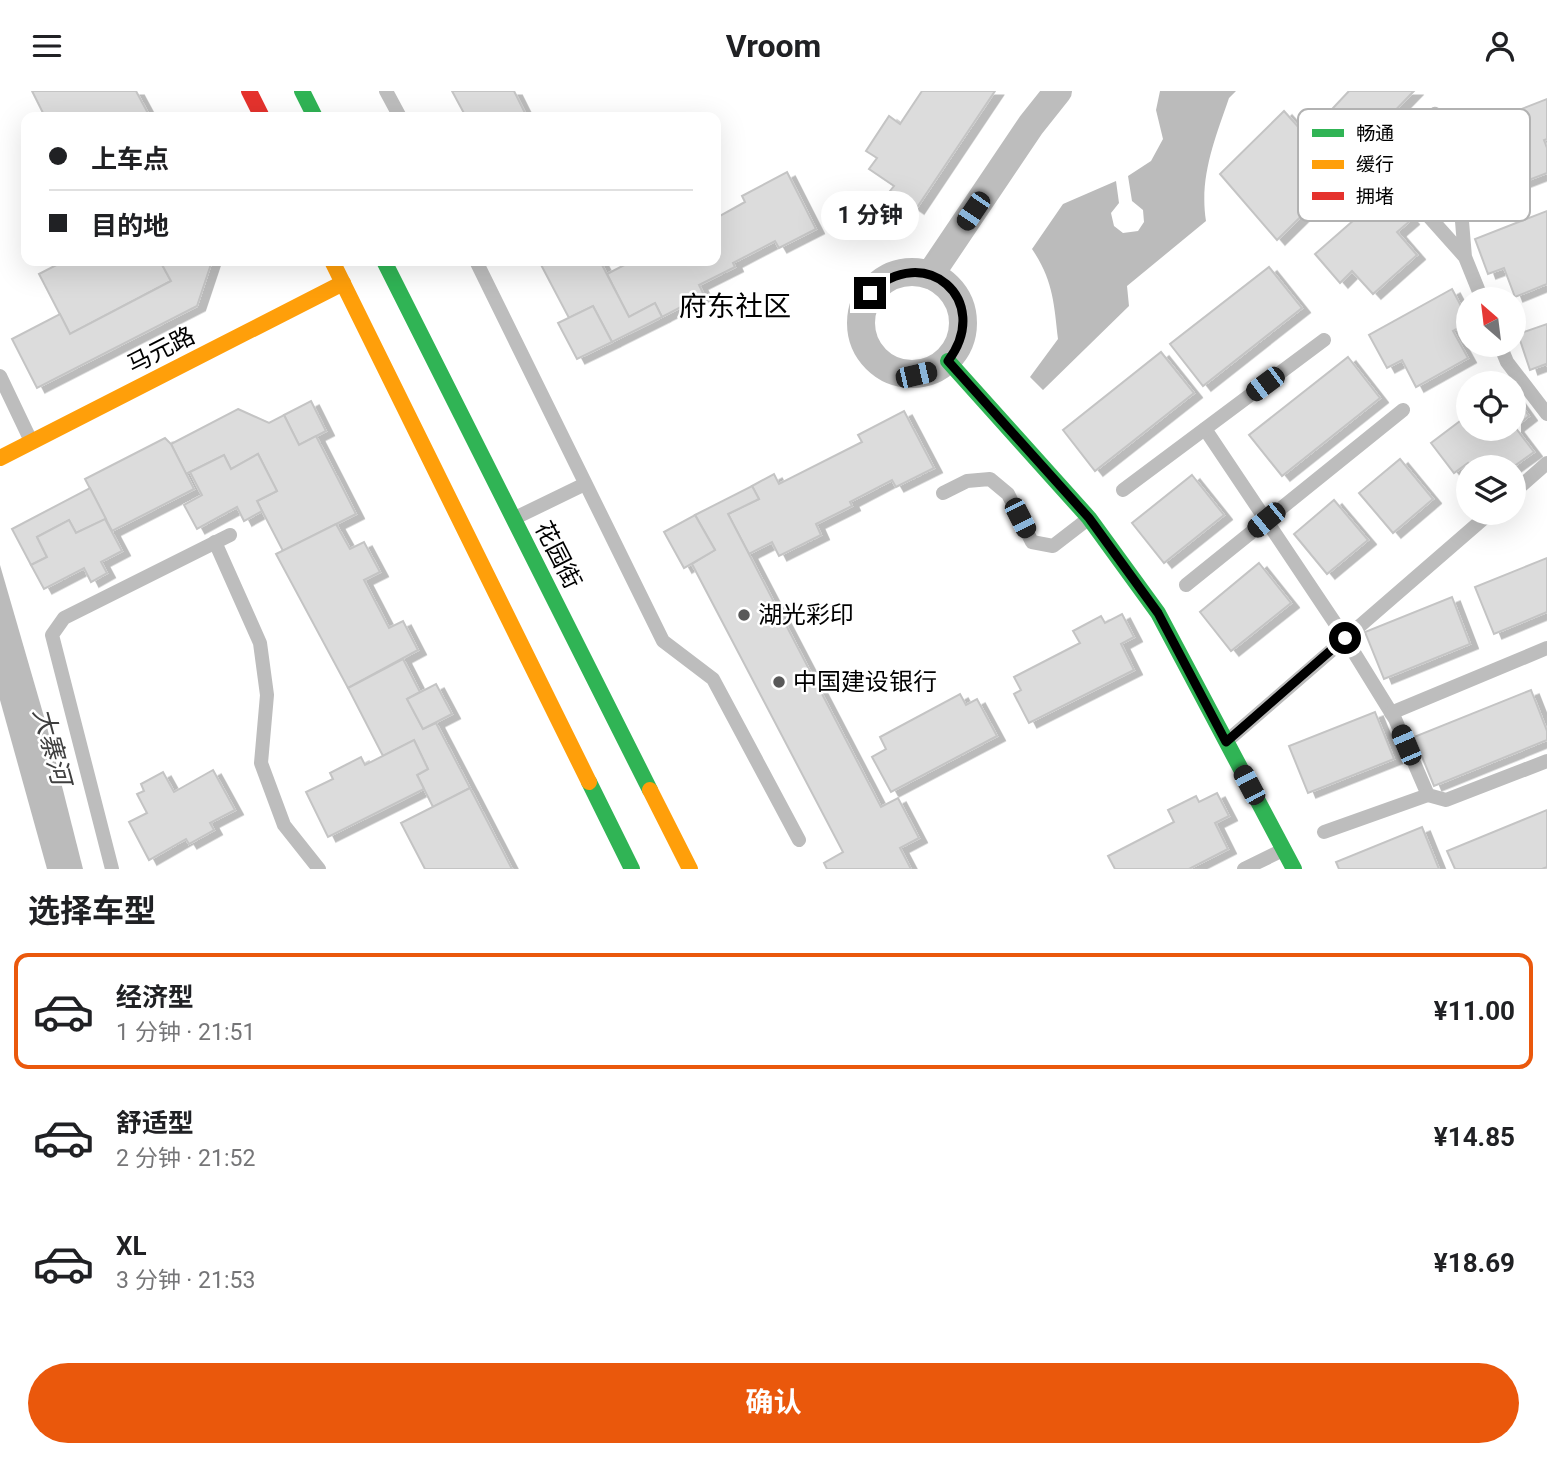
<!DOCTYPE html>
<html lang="zh">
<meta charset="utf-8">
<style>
body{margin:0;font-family:Roboto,"Noto Sans SC",sans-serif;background:#f6f6f6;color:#202124;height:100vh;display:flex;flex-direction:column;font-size:26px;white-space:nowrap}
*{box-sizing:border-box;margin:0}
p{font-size:23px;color:#757577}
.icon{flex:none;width:38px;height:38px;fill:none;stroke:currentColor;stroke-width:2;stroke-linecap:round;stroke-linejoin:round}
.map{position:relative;height:778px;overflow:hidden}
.panel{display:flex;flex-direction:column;background:#fff;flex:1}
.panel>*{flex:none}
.hud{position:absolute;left:21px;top:21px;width:700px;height:154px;border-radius:14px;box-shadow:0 7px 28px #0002;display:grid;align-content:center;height:154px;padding:0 28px;background:#fff}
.needle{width:46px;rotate:332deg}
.fabs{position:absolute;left:1456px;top:196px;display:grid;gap:14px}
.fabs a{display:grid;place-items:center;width:70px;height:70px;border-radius:50%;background:#fff;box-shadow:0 7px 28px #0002;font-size:35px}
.end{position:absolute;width:32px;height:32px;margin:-16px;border:9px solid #000;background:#fff;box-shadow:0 0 0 4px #fff}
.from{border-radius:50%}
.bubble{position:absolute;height:49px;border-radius:24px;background:#fff;box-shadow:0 7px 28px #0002;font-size:23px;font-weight:700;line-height:49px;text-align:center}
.car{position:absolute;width:21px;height:42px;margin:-21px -10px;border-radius:9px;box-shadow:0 0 5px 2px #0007;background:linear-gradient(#222 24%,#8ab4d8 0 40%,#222 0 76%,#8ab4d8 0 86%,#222 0)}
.hud b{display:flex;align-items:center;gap:24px;height:66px;font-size:26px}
.hud b+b{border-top:2px solid #e0e0e0}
.hud i{width:18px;height:18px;background:#202124}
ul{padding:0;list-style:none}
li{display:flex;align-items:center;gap:21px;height:116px;margin:0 14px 10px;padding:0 14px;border:4px solid transparent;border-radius:14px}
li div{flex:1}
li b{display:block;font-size:26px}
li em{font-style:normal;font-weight:700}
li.current{border-color:#ea580c}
li>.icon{width:63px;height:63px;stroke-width:1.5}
h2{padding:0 28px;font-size:32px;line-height:84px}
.action{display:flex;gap:14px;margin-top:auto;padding:14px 28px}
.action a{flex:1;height:80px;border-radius:42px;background:#ea580c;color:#fff;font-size:28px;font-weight:700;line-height:80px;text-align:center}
header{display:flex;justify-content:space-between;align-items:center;height:91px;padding:0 28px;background:#fff;font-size:32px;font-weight:700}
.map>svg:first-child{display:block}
.water{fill:#bbb}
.building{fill:#dcdcdc;stroke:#c4c4c4;stroke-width:2;filter:url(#shadow)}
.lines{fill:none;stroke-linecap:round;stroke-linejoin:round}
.lane{stroke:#bdbdbd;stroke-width:14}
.street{stroke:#bdbdbd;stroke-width:28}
.fast{stroke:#30b455;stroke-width:16}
.slow{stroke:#ff9f0a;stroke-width:16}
.jam{stroke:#e5322d;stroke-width:16}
.route{stroke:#000;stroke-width:9}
.poi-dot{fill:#595959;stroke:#fff;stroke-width:2.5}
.labels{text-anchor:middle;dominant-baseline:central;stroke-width:5;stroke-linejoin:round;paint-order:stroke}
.street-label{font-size:24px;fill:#000;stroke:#fff}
.poi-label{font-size:24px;fill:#000;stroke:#fff;text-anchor:start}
.water-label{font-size:26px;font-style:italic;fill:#3f3f3f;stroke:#fff}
.quarter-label{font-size:28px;fill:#000;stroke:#fff}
.key{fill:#fff;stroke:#b2b2b2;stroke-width:2}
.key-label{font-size:19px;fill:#000}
</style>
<header><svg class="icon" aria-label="menu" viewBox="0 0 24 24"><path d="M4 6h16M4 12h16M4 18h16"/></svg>Vroom<svg class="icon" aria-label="person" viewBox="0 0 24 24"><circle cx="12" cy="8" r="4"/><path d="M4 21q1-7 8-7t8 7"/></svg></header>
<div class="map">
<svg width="1547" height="778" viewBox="0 0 1547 778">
<defs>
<filter id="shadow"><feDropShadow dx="8" dy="4.5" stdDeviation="0" flood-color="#0004"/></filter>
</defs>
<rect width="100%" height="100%" fill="#fff"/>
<g class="water">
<path d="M1160 0H1236L1229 7C1215 48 1199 86 1206 130L1127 195 1129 215 1043 299 1030 286 1058 248C1054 212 1053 189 1032 158L1063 113 1116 90 1119 112 1111 122 1114 135 1123 142 1138 140 1144 131 1143 119 1132 110 1128 85 1151 70 1163 48 1156 19Z"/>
<path d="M0 474 47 636 83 778H47L0 609Z"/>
</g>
<g class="building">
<path d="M32 0H136L150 26H45Z"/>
<path d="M452 0H514L527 26H466Z"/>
<path d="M922 0H995L916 118 890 100 894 95 869 78 877 67 866 60 889 25 900 33Z"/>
<path d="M1349 0H1414L1351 65 1318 33Z"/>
<path d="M1547 8V48L1544 49 1547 57V82L1500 100 1489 71 1473 77 1460 42Z"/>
<path d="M1284 20 1342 85 1277 149 1220 83Z"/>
<path d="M787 81 816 138 779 157 775 150 733 172 735 176 699 194 704 204 662 226 655 212 629 226 607 183 632 170H716V127L745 111 742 105Z"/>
<path d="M1386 101 1411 129 1397 141 1417 164 1373 203 1352 180 1340 192 1315 163Z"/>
<path d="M1547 120V193L1515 206 1504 177 1488 183 1475 148Z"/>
<path d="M64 170H160L171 190 70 243 39 183Z"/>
<path d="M160 170H212L197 215 37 297 12 248 60 223 70 243 171 190Z"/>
<path d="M539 170H600L629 226 655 212 662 226 612 251 593 215 569 227Z"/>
<path d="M1269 176 1302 217 1203 295 1170 253Z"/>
<path d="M1452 198 1468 228V232L1453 240 1468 267 1416 296 1402 269 1387 277 1369 244Z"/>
<path d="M593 215 612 251 577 268 558 232Z"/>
<path d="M1547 233V275L1546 273 1530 279 1518 243Z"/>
<path d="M1161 261 1194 302 1095 380 1063 339Z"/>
<path d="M1348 266 1380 307 1282 385 1249 344Z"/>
<path d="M1514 304 1529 325 1515 336 1534 361 1513 376H1471L1468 372 1454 382 1431 352 1468 324V338H1514Z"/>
<path d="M311 310 326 340 299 354 284 324Z"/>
<path d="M238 318 269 332 284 324 299 354 316 345 356 423 283 460 257 410 277 400 258 363 231 378 224 364 186 383 171 353Z"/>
<path d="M904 320 934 377 896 396 892 389 850 411 852 415 816 433 821 444 779 465 772 451 749 463 728 423 759 408 752 395 774 383 779 393 862 351 858 344Z"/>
<path d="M165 347 171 353 194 398 112 440 85 388Z"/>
<path d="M258 363 277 400 257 410 262 420 244 430 237 416 197 438 184 414 202 404 190 381 224 364 231 378Z"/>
<path d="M1400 368 1433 408 1393 442 1359 402Z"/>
<path d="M1192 384 1224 424 1164 472 1132 432Z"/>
<path d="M752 395 759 408 728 423 881 716 898 707 919 747 900 757 911 778H827L824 772 843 761 692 473 715 459 695 424Z"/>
<path d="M90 397 106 428 76 442 69 429 37 446 47 466 31 474 12 438Z"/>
<path d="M1334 409 1368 449 1327 483 1294 443Z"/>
<path d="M695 424 715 459 684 477 664 441Z"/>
<path d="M105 428 122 460 101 471 107 482 91 491 84 477 44 498 31 474 47 466 37 446 69 429 76 442Z"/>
<path d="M336 433 350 458 364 451 380 481 364 489 389 537 403 530 418 559 348 597 276 463Z"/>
<path d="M1547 467V521L1494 543 1475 496Z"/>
<path d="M1259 472 1291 512 1231 560 1200 521Z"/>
<path d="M1452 506 1470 553 1384 588 1365 541Z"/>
<path d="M1122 523 1134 546 1121 553 1134 579 1029 632 1014 603 1021 599 1014 586 1080 552 1073 540 1101 525 1105 532Z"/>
<path d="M403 568 420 601 407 608 423 638 436 632 470 697 433 716 417 684 428 678 414 649 383 665 348 597Z"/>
<path d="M436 593 452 623 423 638 407 608Z"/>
<path d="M1531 599 1547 640V649L1434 695 1414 646Z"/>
<path d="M960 603 966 614 977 608 997 645 891 701 872 666 886 658 880 646Z"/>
<path d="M1375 621 1394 668 1308 702 1289 655Z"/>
<path d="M414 649 428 678 417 684 424 698 328 746 306 701 333 688 330 682 361 666 365 674Z"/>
<path d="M213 679 235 719 210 732 214 739 189 753 186 748 149 769 129 731 147 722 137 703 144 700 141 693 163 681 174 701Z"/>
<path d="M470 697 512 778H425L401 732Z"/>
<path d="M1217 702 1229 725 1215 732 1228 758 1189 778H1115L1108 765 1174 731 1168 719 1196 705 1199 711Z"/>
<path d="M1547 719V776L1542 778H1455L1447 760Z"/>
<path d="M1422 736 1439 778H1339L1336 771Z"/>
</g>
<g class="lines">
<g class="lane">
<path d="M386 0 400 26"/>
<path d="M1465 166 1390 82 1393 64 1435 23 1454 35 1465 166 1482 208"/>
<path d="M476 170 663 550 713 588 799 749"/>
<path d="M1500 254 1507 271 1547 323"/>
<path d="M0 285 31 350"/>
<path d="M1205 338 1345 547 1395 628 1428 704 1446 709 1547 670"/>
<path d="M1123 399 1324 249"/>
<path d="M1514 401 1547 372"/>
<path d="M943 402 967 390 990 388 1008 403 1032 451 1053 455 1088 428"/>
<path d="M515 427 585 393"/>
<path d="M215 451 260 552 267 604 261 672 284 734 319 778"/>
<path d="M1186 494 1403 319"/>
<path d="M1391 622 1547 557"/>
<path d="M1227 650 1490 422"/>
<path d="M1324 741 1428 704"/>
<path d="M112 778 52 544 64 527 230 444"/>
<path d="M1244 778 1283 759"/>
</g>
<g class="street">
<circle cx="912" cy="232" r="51"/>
<path d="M930 184 1031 34 1058 0"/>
</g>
<g class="fast">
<path d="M302 0 315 26"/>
<path d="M384 170 650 699"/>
<path d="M948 270 1089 427 1158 522 1294 778"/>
<path d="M589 691 632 778"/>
</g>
<g class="slow">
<path d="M332 170 589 691"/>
<path d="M0 367 343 192"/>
<path d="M650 699 690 778"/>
</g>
<path class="jam" d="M249 0 262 26"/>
</g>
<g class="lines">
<path class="route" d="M870 202C924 149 994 209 948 270L1089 427 1158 522 1226 651 1345 547"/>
</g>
<g class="poi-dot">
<circle cx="744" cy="524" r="7"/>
<circle cx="779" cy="591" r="7"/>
</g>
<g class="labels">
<g class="street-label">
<text transform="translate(161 259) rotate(-27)">马元路</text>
<text transform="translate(558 464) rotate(63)">花园街</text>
</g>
<g class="poi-label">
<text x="758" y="524">湖光彩印</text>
<text x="793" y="591">中国建设银行</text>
</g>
<g class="water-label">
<text transform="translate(52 655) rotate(75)">大寨河</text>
</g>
<g class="quarter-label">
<text x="735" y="215">府东社区</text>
</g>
</g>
<rect x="1298" y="18" width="232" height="112" rx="10" class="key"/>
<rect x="1312" y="38" width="32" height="8" fill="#30b455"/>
<rect x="1312" y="69" width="32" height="9" fill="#ff9f0a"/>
<rect x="1312" y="101" width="32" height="8" fill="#e5322d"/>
<g class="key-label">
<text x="1356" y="49">畅通</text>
<text x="1356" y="80">缓行</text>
<text x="1356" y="112">拥堵</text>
</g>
</svg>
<div class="fabs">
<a><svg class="needle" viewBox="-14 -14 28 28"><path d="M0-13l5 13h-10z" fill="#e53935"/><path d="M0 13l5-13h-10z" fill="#757577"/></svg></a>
<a><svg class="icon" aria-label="locate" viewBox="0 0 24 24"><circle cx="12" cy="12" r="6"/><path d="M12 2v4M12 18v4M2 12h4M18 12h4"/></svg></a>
<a><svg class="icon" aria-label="layers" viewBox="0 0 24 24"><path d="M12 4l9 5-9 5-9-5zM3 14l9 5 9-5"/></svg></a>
</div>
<i class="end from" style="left:1345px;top:547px"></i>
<i class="end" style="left:870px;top:202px"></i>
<div class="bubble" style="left:821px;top:100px;width:98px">1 分钟</div>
<i class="car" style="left:973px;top:120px;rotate:214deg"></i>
<i class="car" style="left:916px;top:284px;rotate:77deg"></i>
<i class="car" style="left:1265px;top:293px;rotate:233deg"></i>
<i class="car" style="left:1020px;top:427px;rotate:153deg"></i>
<i class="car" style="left:1266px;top:429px;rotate:231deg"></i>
<i class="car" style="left:1406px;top:654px;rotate:337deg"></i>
<i class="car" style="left:1249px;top:694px;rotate:332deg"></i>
<div class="hud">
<b><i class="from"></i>上车点</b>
<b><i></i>目的地</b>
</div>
</div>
<section class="panel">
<h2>选择车型</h2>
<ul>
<li class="current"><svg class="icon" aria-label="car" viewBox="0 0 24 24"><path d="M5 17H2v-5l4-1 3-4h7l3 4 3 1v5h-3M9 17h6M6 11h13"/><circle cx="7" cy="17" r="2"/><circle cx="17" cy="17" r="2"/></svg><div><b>经济型</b><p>1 分钟 · 21:51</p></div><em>¥11.00</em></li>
<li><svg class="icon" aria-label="car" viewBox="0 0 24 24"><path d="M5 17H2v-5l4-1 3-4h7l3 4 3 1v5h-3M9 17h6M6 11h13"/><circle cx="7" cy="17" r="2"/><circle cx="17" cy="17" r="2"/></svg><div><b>舒适型</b><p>2 分钟 · 21:52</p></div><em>¥14.85</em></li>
<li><svg class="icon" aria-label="car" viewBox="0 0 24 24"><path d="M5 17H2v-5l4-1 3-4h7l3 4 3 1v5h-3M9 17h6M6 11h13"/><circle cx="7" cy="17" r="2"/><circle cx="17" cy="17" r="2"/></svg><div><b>XL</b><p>3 分钟 · 21:53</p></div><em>¥18.69</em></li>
</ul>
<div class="action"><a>确认</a></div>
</section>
